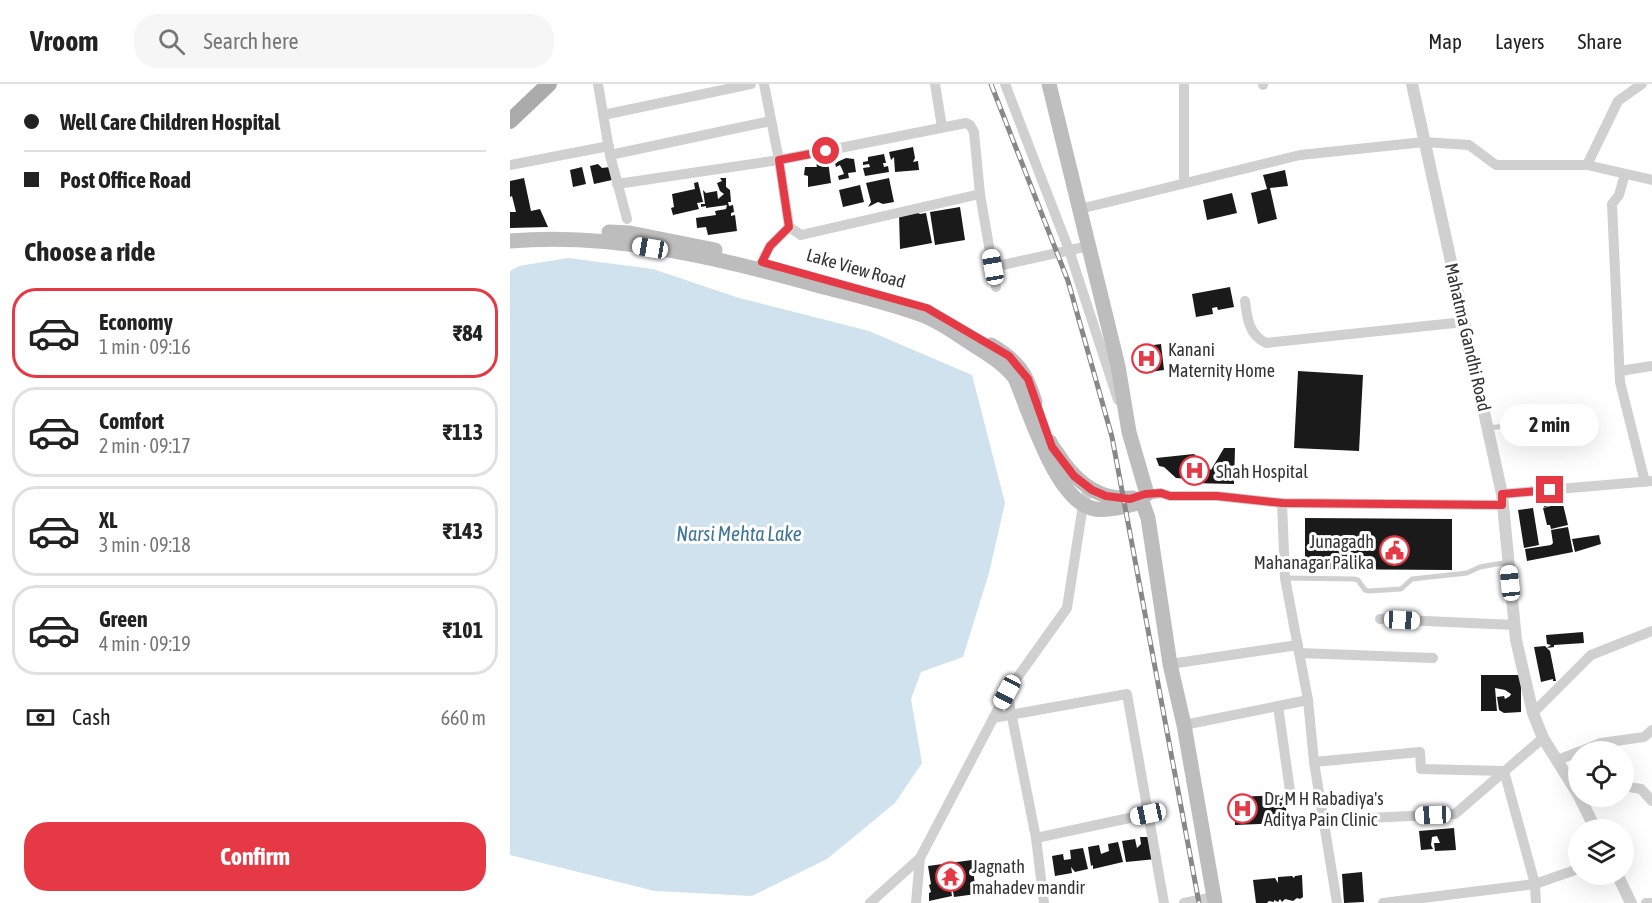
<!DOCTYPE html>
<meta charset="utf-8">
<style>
body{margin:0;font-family:"Asap Condensed",sans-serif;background:#f6f6f6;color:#222;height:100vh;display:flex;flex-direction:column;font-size:22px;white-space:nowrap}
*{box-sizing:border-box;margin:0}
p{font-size:20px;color:#767676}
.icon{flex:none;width:33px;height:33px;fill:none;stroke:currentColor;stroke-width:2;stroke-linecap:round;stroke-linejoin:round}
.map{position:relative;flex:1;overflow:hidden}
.details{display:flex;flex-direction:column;background:#fff;width:510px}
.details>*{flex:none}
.top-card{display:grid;align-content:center;height:132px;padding:0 24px;background:#fff}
.fabs{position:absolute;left:1058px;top:657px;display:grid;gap:12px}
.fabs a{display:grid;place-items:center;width:66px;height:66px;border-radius:50%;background:#fff;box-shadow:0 6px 24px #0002;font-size:30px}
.end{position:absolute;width:27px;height:27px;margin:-14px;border:8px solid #e63946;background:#fff;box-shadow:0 0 0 3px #fff}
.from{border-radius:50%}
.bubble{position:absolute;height:42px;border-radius:21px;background:#fff;box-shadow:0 6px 24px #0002;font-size:20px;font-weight:700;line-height:42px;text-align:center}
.car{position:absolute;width:18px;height:36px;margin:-18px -9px;border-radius:8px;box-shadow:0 0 4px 2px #0007;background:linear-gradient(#fff 24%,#345 0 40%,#fff 0 76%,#345 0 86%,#fff 0)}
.top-card b{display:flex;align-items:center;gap:21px;height:57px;font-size:22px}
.top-card b+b{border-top:2px solid #e0e0e0}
.top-card i{width:15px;height:15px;background:#222}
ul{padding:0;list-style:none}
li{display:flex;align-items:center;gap:18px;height:90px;margin:0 12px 9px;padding:0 12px;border:3px solid #e0e0e0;border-radius:24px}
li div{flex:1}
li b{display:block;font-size:22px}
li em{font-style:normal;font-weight:700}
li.active{border-color:#e63946}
li>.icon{width:54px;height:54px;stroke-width:1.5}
h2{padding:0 24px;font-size:27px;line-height:72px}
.pay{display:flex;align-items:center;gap:15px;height:66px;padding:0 24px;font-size:22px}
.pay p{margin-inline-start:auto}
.cta{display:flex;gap:12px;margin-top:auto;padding:12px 24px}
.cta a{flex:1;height:69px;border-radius:24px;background:#e63946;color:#fff;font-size:24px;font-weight:700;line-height:69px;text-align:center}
header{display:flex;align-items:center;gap:36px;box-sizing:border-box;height:84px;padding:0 30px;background:#fff;border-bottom:2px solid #e0e0e0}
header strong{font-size:28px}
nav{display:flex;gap:33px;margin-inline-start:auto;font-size:21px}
.search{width:420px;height:54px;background:#f6f6f6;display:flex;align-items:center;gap:15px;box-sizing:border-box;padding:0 21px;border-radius:24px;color:#767676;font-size:22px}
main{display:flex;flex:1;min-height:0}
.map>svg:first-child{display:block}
.water{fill:#cfe2ee}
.building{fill:#1a1a1a}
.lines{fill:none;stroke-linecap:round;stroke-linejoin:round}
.service{stroke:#d0d0d0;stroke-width:5}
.minor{stroke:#d0d0d0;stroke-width:10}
.tertiary{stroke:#d0d0d0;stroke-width:12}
.secondary{stroke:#bdbdbd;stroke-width:15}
.primary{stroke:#ababab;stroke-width:16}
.rail-casing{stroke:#888;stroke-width:5}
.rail{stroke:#fff;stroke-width:3;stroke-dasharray:9;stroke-linecap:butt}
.route{stroke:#e63946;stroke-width:8}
.labels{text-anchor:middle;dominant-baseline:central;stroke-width:6;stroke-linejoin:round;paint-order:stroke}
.street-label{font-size:18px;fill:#333;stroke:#fff}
.poi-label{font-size:18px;fill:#333;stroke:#fff;text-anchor:start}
.water-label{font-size:20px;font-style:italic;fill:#3f7597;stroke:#fff}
</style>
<header>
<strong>Vroom</strong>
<div class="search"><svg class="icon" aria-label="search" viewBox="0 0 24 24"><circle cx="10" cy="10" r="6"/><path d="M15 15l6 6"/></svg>Search here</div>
<nav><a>Map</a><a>Layers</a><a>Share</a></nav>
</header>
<main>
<section class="details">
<div class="top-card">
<b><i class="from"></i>Well Care Children Hospital</b>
<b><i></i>Post Office Road</b>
</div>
<h2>Choose a ride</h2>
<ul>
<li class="active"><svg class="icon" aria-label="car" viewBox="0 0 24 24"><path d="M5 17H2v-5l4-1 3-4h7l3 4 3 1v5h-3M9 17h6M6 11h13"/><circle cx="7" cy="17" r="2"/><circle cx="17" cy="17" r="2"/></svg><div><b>Economy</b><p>1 min · 09:16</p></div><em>₹84</em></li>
<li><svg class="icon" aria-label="car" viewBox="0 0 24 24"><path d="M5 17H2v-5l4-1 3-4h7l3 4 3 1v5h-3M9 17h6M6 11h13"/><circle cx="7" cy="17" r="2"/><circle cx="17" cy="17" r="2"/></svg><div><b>Comfort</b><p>2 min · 09:17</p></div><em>₹113</em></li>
<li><svg class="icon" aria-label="car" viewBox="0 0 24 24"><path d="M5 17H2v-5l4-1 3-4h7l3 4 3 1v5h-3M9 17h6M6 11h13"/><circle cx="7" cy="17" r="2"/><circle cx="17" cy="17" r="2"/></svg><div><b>XL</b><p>3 min · 09:18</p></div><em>₹143</em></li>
<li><svg class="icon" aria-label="car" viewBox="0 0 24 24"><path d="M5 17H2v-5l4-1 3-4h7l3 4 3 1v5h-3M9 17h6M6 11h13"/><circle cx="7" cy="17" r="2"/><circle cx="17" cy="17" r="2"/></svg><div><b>Green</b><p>4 min · 09:19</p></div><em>₹101</em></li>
</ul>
<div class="pay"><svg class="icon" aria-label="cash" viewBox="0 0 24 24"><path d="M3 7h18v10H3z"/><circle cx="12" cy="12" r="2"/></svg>Cash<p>660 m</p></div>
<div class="cta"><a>Confirm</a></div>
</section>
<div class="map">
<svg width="1142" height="819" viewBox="0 0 1142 819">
<rect width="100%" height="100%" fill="#fff"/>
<path class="water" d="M58 174 143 185 229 214 359 247 462 291 495 419 479 489 453 573 411 588 401 615 412 679 385 719 317 775 242 812 145 807 0 771V187L9 182Z"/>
<g class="building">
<path d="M403 63 405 74 403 78 408 77 409 86 385 88 384 73 381 76 379 68Z"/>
<path d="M374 70 376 79H373L374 83 378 82 379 88 355 92 353 84 360 83 359 80 353 81V78L358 77V73Z"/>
<path d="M336 74 344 75 346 88 338 89 339 94 329 96 328 92 334 90 332 85 330 81 326 83 325 79Z"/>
<path d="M318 77 321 99 298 103V92L294 91 295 83H307L306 79Z"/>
<path d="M88 80 92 84 100 83 102 96 84 100 80 82Z"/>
<path d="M72 83 76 100 63 103 60 86Z"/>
<path d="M775 86 778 102 760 104 767 135 748 140 741 109 757 105 753 91Z"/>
<path d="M14 94 21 127 30 125 38 143 0 144V128H6L2 112 0 113V97Z"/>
<path d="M210 94H216V103L220 106 221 118H218L219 122 223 121 224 128 221 129V132L225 131 227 147 198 151 196 143 187 144 186 134 206 131 205 127 216 125 217 121 196 124V122L191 123V120H195L193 106 196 109 207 107 208 115 214 110 210 107 207 99 212 97Z"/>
<path d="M379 94 384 118 373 120 368 118 358 123 361 118 356 99Z"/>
<path d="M188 98 193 118 187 119 189 125 163 131 161 124 164 123 162 110 185 105 184 99Z"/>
<path d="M350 101 354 118 333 123 329 106Z"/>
<path d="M722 109 727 129 697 136 693 116Z"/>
<path d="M450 123 455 156 425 161 420 128Z"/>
<path d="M408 129 410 130 416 129 422 159 390 165 389 130Z"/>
<path d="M720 203 724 223 708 226 707 223 702 224 703 230 686 233 682 210Z"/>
<path d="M651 260 654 286 632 289 629 263Z"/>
<path d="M788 287 853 291 849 367 784 364Z"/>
<path d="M714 364H725L724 400 679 399V395L666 394 654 383 649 382 646 374 684 370 701 386Z"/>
<path d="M1051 412 1058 441 1041 445 1040 441H1037L1033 424 1049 420 1034 423 1032 415Z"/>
<path d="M1023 424 1029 461 1014 464 1008 426Z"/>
<path d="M795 434 942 435V486L795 485Z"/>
<path d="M1058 443 1063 468 1017 477 1015 465 1041 461 1043 459 1041 446Z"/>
<path d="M1089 451 1091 460 1065 468 1062 455Z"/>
<path d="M1073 548 1074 559 1044 561V563L1037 564 1041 561 1037 560 1036 551Z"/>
<path d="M1035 562 1040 567 1046 597H1043V595L1031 598 1024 563Z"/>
<path d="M971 591H1011V628L994 629 989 626 987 613 994 612 995 615 1000 612 1001 610 995 606 985 604 987 627H971Z"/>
<path d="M775 711 777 739 725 741 724 713Z"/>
<path d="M944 744 946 766 925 767 924 759H930L927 752 922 753 921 761 923 765 911 766 909 747Z"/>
<path d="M630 753H642L646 775 616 778 612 757 625 755 627 764 631 760Z"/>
<path d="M608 758 613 778 583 785V781L581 782 578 763 589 761 591 770 599 767 598 760Z"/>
<path d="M573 764 578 785 565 788 561 783 562 789 545 792 542 772 553 770 554 776 561 775 560 766Z"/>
<path d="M462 776 466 810 444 813 443 807 441 806 442 812 419 817V809L421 808 419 801 421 800 418 782Z"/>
<path d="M852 788 854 818 834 819 832 790Z"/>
<path d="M792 791 793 813 790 815 787 814 783 817 775 815 772 818 770 815 768 818 764 816V818L759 817 757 819H746L743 796 765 794 768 799V793L782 792 784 794 785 792Z"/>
</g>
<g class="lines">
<g class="service">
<path d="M978 344 1051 336"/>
<path d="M775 494 844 495 848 496 855 506 859 507 891 505 902 495 957 489 970 483 998 478"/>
</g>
<g class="minor">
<path d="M88 0 100 71 117 135"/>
<path d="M425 0 432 43"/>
<path d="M495 0 559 166 608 316"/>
<path d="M753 1V0"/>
<path d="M93 31 241 0"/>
<path d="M100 71 261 37"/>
<path d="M0 81 99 62"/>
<path d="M1077 81 1108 17 1132 0"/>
<path d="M1115 90 1109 111 1102 120 1110 298 1135 398"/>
<path d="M674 99V0"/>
<path d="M107 100 269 76 456 39 460 41 464 48 470 110 291 151 279 143 269 76 254 0"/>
<path d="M470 110 486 203"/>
<path d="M570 125 790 71 914 58 959 61 986 81H1077L1142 96"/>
<path d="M483 183 579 162"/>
<path d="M248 185 260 162 279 143"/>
<path d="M735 217C737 234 739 251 756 259L954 238"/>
<path d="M1110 287 1142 282"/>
<path d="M992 410 1142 397"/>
<path d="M638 411 651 409 660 412H707L772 419 992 421"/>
<path d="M772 419 775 494 798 616 804 678 827 819"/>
<path d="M870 535 1005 541"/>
<path d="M789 569 923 574"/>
<path d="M660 580 788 561"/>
<path d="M497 608 526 754 534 819"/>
<path d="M768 622 781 714"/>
<path d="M1023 629 1081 571 1142 547"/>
<path d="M483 634 617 610 654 819"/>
<path d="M674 641 798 616"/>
<path d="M1069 668 1091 659 1134 653 1142 646"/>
<path d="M1048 676 1068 668"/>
<path d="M804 678 910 668 911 685 994 687 1025 800 1026 819"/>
<path d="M1113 702 1131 705 1142 717"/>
<path d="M813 736 945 730 1033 654"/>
<path d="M526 754 638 730"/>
<path d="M360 819 410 774 497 608 557 524 573 421 579 404"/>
<path d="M406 819 410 774"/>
<path d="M674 819 704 813"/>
<path d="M873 819 1025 800 1068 785"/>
<path d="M1136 819H1142"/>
</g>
<g class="tertiary">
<path d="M902 0 992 410 1006 556 1023 629 1033 654 1068 710"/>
<path d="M1069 712 1086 746"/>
<path d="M1107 790 1121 819"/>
</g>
<g class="secondary">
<path d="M539 0 608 282 619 348 637 410"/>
<path d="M99 148 120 149 205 166"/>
<path d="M0 157C104 148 210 174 310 202 345 211 381 219 415 232 432 239 447 250 462 260 478 270 493 279 505 294 519 326 546 419 585 425 600 427 616 422 631 418"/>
<path d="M481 261C508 277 516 289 525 318"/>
<path d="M540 358C543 365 549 371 553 378 571 402 592 417 623 414"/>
<path d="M633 420 638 434 660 580 674 641 705 819"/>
</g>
<path class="primary" d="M0 37 39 0"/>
<defs>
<path id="rail" d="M481 0 558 197 602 353 689 819"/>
</defs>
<use href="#rail" class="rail-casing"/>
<use href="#rail" class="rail"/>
</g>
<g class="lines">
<path class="route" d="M316 67 269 76 279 143 260 162 252 178 417 224 499 272 518 295 542 363 564 392 582 406 596 412 620 415 635 410 651 409 660 412H707L772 419 992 421V410L1040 406"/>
</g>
<defs>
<symbol id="hospital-ring" viewBox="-11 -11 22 22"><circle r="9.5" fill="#fff" stroke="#e63946" stroke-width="1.5"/><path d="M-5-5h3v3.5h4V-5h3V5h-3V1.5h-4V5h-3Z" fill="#e63946"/></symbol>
<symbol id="civic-ring" viewBox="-11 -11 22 22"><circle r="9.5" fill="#fff" stroke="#e63946" stroke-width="1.5"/><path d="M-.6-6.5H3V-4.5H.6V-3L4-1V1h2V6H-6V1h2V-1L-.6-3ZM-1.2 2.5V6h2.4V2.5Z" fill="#e63946"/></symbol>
<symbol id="temple-ring" viewBox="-11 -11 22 22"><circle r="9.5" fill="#fff" stroke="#e63946" stroke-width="1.5"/><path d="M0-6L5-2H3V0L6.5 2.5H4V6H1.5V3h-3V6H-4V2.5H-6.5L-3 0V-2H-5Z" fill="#e63946"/></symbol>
</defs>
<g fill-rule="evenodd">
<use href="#hospital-ring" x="620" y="258" width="33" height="33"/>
<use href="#hospital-ring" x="668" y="370" width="33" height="33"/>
<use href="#civic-ring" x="868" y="450" width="33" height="33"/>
<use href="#hospital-ring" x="716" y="708" width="33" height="33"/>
<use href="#temple-ring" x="424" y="776" width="33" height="33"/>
</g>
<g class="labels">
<g class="street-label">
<text transform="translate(346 184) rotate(16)">Lake View Road</text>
<text transform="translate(958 253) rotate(77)">Mahatma Gandhi Road</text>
</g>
<g class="poi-label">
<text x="658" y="265">Kanani<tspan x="658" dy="21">Maternity Home</tspan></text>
<text x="706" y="387">Shah Hospital</text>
<text x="864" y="457" text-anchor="end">Junagadh<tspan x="864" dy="21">Mahanagar Palika</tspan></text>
<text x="754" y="714">Dr. M H Rabadiya's<tspan x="754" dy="21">Aditya Pain Clinic</tspan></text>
<text x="462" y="782">Jagnath<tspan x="462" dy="21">mahadev mandir</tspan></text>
</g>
<g class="water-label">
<text x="229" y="449">Narsi Mehta Lake</text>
</g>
</g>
</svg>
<div class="fabs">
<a><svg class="icon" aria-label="locate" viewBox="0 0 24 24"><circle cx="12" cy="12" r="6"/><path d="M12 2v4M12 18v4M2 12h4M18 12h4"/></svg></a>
<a><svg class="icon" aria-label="layers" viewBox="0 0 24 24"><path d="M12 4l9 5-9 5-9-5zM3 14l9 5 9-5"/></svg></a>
</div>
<i class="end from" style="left:316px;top:67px"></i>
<i class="end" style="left:1040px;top:406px"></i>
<div class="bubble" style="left:990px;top:320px;width:99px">2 min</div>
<i class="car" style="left:140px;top:164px;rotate:280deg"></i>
<i class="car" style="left:483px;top:183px;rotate:350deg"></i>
<i class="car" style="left:1000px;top:499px;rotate:354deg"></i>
<i class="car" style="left:892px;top:536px;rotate:93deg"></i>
<i class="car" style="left:497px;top:608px;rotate:208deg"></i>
<i class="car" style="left:638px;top:730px;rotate:258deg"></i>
<i class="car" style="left:923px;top:731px;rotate:268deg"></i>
</div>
</main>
